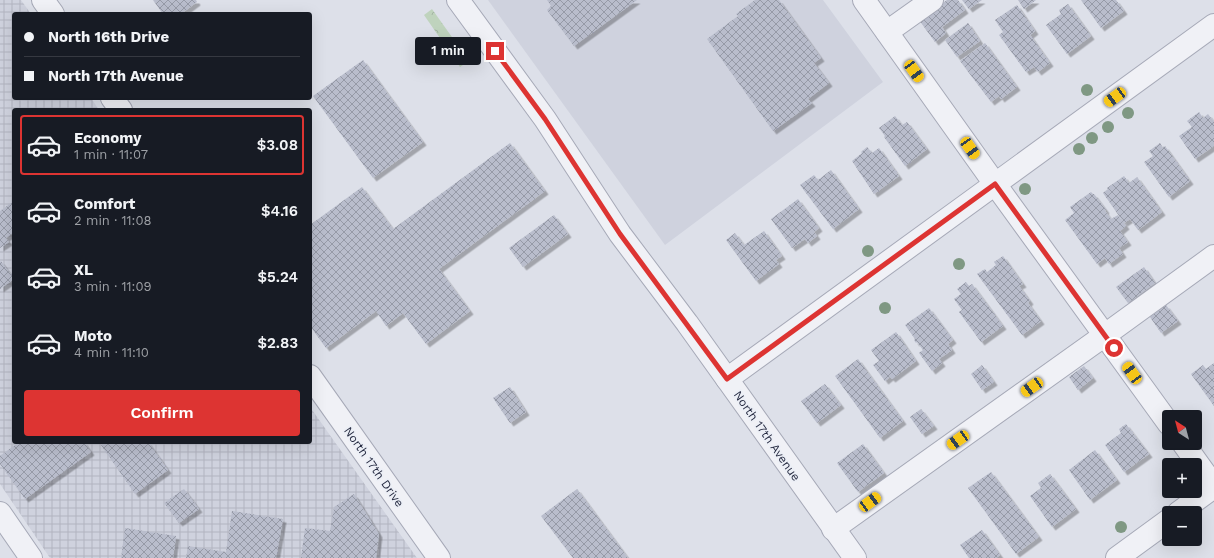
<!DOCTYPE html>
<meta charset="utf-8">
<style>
body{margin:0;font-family:"Work Sans",sans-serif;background:#20242c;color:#f1f3f6;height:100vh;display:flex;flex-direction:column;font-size:15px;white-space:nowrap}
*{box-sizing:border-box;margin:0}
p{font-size:13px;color:#9ea1a6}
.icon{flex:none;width:22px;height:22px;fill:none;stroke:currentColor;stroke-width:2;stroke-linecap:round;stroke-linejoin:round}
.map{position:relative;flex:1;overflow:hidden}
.panel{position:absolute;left:12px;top:108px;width:300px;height:336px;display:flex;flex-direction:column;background:#171b24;border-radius:4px;box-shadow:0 4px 16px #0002}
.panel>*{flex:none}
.top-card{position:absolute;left:12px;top:12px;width:300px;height:88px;border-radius:4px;box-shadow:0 4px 16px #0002;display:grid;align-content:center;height:88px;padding:0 12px;background:#171b24}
.needle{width:26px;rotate:324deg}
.fabs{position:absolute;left:1162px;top:410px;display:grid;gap:8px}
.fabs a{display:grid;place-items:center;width:40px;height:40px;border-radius:4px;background:#171b24;box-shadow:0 4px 16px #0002;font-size:20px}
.end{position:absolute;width:18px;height:18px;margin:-9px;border:5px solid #dd3432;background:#fff;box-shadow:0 0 0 2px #fff}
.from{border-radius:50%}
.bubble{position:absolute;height:28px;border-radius:4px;background:#171b24;box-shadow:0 4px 16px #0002;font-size:13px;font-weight:600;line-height:28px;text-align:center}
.car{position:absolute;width:12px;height:24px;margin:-12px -6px;border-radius:5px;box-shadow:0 0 3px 1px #0007;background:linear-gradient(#f5c518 24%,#345 0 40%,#f5c518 0 76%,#345 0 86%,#f5c518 0)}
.top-card b{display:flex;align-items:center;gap:14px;height:38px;font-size:15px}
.top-card b+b{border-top:1px solid #363941}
.top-card i{width:10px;height:10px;background:#f1f3f6}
ul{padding:7px 0 0;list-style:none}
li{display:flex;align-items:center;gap:12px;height:60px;margin:0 8px 6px;padding:0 4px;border:2px solid transparent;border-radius:4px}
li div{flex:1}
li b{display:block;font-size:15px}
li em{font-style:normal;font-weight:600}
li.on{border-color:#dd3432}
li>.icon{width:36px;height:36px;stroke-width:1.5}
.action{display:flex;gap:8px;margin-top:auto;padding:8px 12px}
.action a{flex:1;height:46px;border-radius:4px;background:#dd3432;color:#fff;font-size:16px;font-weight:600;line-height:46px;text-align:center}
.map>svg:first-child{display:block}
.built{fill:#cfd2de}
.industrial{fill:url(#industrial-grid)}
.forest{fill:url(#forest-crowns)}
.building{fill:url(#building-cross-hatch);filter:url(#shadow)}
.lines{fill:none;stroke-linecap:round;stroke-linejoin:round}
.minor-casing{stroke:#a6a9b7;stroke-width:24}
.minor{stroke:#f0f1f6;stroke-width:22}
.tree{fill:#7f9883}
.route{stroke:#dd3432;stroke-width:5}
.labels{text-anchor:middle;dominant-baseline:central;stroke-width:3.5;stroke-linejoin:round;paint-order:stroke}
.street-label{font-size:12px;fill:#252a41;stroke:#eceff6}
</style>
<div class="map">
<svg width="1214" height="558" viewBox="0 0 1214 558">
<defs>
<pattern id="industrial-grid" width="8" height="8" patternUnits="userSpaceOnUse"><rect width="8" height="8" fill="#cfd2de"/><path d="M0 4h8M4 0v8" fill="none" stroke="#b2b4c0"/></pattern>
<pattern id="forest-crowns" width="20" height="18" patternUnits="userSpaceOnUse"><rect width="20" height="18" fill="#bfd3bd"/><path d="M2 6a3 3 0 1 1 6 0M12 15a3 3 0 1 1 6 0" fill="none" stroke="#a4b5a4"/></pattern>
<pattern id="building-cross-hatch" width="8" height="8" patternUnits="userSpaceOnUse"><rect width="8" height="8" fill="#b9bdcc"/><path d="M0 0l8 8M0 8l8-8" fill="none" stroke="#969aa7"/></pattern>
<filter id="shadow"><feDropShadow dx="3.5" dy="3.5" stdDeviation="0" flood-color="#0004"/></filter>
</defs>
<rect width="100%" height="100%" fill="#dde0e9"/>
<path class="built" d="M488 0H823L883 82 665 245Z"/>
<path class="industrial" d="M0 0H21L31 14H14V98H91L99 110H14V442H310V407L417 558H50L0 484Z"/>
<path class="forest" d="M432 9 469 61 460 67 424 15Z"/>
<g class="building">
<path d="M153 0H196L197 2 181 14H163Z"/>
<path d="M547 0H637L574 46 547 10 551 6Z"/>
<path d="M755 0H779L821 58 814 63 829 83 808 99 812 103 773 131 707 39 738 16 736 14Z"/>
<path d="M947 0H958L965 10 942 27 946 33 935 42 919 20Z"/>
<path d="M962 0H982L969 9Z"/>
<path d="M1018 0H1036L1024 9Z"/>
<path d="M1081 0H1116L1124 11 1101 28Z"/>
<path d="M1068 4 1091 36 1067 54 1046 25 1061 14 1059 10Z"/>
<path d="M1017 5 1035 31 1030 35 1050 63 1038 72 1034 67 1026 72 999 35 1003 32 995 20Z"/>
<path d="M968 23 980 41 957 57 945 40Z"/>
<path d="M985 43 1017 87 1001 99 999 96 991 102 960 61Z"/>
<path d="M363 60 423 142 373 178 313 96Z"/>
<path d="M1199 112 1203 118 1208 114 1214 122V146L1195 159 1179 136 1192 127 1187 121Z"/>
<path d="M895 116 902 125 907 122 927 149 905 166 884 137 885 136 879 128Z"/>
<path d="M510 143 545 191 439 269 470 311 426 344 403 313 386 326 376 311 326 348 310 326V225L362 187 393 229Z"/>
<path d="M1160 143 1163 148 1165 146 1190 181 1169 197 1144 162 1153 156 1149 151Z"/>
<path d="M867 147 872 153 879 148 899 176 874 194 852 161 862 153 861 152Z"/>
<path d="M831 170 859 209 833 229 800 185 814 175 818 180Z"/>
<path d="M1124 176 1129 183 1137 177 1162 212 1138 230 1130 219 1124 223 1103 193 1108 189 1107 188Z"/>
<path d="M1091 192 1093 194H1094L1106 210 1105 211 1111 219 1118 215 1126 226 1120 231 1128 242 1119 248 1123 254 1109 264 1105 258 1097 264 1065 220 1074 213 1070 207Z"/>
<path d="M798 199 819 228 814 232 817 236 808 243 805 239 792 248 771 219Z"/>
<path d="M14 201V232L6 238 9 242 0 248V211Z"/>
<path d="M554 215 568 234 523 267 509 248Z"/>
<path d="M764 231 782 256 776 260 779 264 756 281 726 240 735 233 744 245Z"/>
<path d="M1003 256 1023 284 1019 286 1030 301 1028 303 1041 321 1022 335 977 274 985 269 987 272 996 265 994 262Z"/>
<path d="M1 261 14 279 0 289V262Z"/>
<path d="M1144 267 1155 283 1128 303 1116 287Z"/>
<path d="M966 282 969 286 972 284 1003 326 981 342 959 312 962 310 954 299 961 294 957 289Z"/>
<path d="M1166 305 1178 321 1161 333 1150 317Z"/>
<path d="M929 308 953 340 948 344 952 350 939 359 942 363 932 371 919 353 923 350 917 342 916 343 914 340 915 339 905 325Z"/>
<path d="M896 332 916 361 892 379 890 377 885 381 873 365 879 361 871 350Z"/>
<path d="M858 359 903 421 880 438 835 376Z"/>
<path d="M1214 363V406L1191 374 1203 365 1206 369Z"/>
<path d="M982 365 994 382 982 390 971 374Z"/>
<path d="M1084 366 1093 378 1078 390 1069 377Z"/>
<path d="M825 384 841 405 817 423 801 401Z"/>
<path d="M510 387 526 412 510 423 493 398Z"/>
<path d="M921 409 934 426 922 434 910 417Z"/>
<path d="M1126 424 1149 454 1124 472 1105 445 1121 433 1119 429Z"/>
<path d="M19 442H84L91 452 25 499 0 464V456Z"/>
<path d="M105 442H148L168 470 135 494 101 445Z"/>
<path d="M863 444 884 473 858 492 837 463Z"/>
<path d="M1095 450 1117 480 1090 500 1069 470Z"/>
<path d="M991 472 1039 537 1016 554 968 488Z"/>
<path d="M1050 474 1076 509 1052 527 1030 496 1041 488 1038 483Z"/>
<path d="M184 489 199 509 179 523 164 503Z"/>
<path d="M577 489 628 558H573L541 516Z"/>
<path d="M354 494 379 534 376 558H301L305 528 330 531 334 507Z"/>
<path d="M232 511 283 519 276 558H186L188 546 226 552Z"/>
<path d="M125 528 176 536 173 558H121Z"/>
<path d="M982 530 1000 555 996 558H969L960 545Z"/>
</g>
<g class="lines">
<defs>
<g id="minor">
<path d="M43 0 53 14"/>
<path d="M458 0 545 119 620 234 687 323 855 558"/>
<path d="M864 0 995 184 1169 424"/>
<path d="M887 32 932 0"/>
<path d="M112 98 121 110"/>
<path d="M310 376 439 558"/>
<path d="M727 379 1214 25"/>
<path d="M1183 443 1214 486"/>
<path d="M0 513 31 558"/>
<path d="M1178 513 1214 487"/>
<path d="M833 529 1105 335 1214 256"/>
<path d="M1117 558 1169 520"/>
</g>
</defs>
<use href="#minor" class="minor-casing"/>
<use href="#minor" class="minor"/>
</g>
<g class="tree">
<circle cx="1087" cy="90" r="6"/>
<circle cx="1128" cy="113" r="6"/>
<circle cx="1108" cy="127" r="6"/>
<circle cx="1092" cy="138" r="6"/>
<circle cx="1079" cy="149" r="6"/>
<circle cx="1025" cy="189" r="6"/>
<circle cx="868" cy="251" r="6"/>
<circle cx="959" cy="264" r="6"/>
<circle cx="885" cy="308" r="6"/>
<circle cx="1121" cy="527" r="6"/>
</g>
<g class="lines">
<path class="route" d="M495 51 545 119 620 234 727 379 995 184 1114 348"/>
</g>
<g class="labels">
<g class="street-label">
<text transform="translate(767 436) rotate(55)">North 17th Avenue</text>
<text transform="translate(374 467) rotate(55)">North 17th Drive</text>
</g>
</g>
</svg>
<div class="fabs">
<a><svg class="needle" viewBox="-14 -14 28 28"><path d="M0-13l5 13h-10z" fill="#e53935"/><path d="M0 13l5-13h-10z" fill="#9ea1a6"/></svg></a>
<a>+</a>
<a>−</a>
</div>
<i class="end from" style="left:1114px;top:348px"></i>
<i class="end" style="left:495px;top:51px"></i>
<div class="bubble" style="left:415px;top:37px;width:66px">1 min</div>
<i class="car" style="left:914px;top:71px;rotate:144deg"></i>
<i class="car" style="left:1115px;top:97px;rotate:234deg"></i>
<i class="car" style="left:970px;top:148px;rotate:145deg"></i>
<i class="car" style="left:1132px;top:373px;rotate:324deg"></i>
<i class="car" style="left:1032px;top:387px;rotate:235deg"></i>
<i class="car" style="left:958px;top:440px;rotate:235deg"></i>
<i class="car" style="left:870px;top:502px;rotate:54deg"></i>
<div class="top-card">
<b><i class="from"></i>North 16th Drive</b>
<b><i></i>North 17th Avenue</b>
</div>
<section class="panel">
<ul>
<li class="on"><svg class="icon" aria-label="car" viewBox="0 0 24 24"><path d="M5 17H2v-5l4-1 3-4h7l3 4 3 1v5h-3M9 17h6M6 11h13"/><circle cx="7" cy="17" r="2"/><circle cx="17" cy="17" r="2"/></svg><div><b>Economy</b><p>1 min · 11:07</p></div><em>$3.08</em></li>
<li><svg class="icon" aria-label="car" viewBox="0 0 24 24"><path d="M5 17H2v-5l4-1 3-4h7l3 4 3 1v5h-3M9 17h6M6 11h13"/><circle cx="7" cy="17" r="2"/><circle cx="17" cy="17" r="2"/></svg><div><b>Comfort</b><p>2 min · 11:08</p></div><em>$4.16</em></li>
<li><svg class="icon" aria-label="car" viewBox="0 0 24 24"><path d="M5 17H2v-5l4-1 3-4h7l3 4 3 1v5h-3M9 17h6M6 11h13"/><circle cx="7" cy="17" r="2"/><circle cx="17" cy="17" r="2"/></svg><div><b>XL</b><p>3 min · 11:09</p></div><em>$5.24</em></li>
<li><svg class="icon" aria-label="car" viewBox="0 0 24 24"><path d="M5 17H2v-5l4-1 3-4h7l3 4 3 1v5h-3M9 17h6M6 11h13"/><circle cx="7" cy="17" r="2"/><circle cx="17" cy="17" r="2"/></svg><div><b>Moto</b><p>4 min · 11:10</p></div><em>$2.83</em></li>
</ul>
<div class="action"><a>Confirm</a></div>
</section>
</div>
